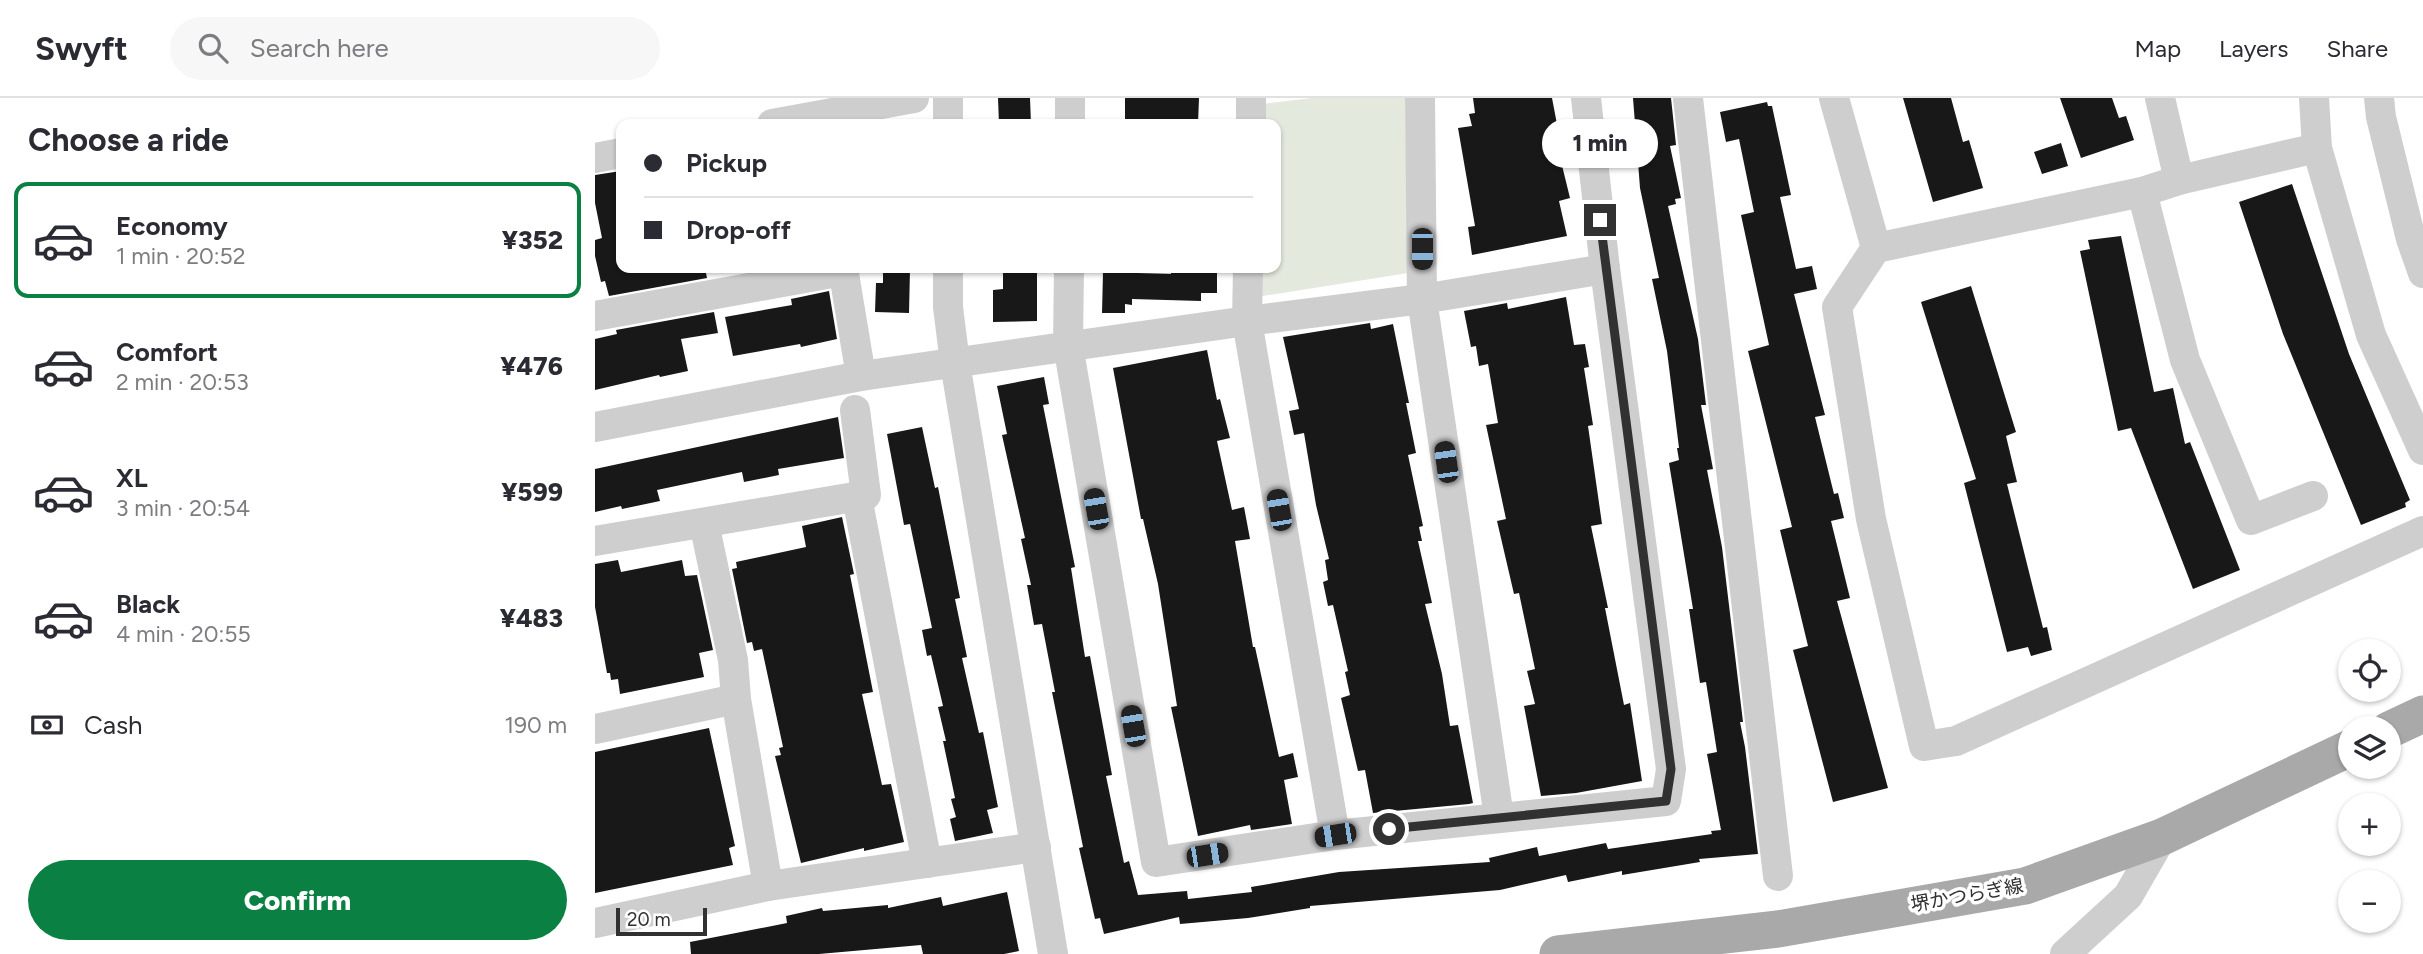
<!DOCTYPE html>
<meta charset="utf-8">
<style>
body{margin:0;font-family:Figtree,"Noto Sans JP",sans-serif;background:#f7f7f7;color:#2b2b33;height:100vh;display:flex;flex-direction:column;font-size:26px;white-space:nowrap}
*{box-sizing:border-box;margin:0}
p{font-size:23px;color:#7c7c81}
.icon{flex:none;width:38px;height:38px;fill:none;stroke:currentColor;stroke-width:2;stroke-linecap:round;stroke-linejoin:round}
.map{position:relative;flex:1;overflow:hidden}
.sheet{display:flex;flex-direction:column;background:#fff;width:595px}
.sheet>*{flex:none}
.guide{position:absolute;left:21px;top:21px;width:665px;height:154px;border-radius:14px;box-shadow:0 2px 5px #0004;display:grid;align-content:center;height:154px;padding:0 28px;background:#fff}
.controls{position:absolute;left:1743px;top:541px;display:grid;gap:14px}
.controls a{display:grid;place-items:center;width:63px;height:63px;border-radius:50%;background:#fff;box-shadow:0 2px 5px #0004;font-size:35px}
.scale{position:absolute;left:21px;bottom:18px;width:91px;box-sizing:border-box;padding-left:7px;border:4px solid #313131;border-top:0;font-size:19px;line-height:24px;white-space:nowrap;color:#313131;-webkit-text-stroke:5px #fff;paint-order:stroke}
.end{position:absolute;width:32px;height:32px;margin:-16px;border:9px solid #313131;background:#fff;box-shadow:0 0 0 4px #fff}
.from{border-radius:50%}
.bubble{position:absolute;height:49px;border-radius:24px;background:#fff;box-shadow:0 2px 5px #0004;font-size:23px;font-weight:800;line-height:49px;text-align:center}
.car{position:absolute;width:21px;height:42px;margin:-21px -10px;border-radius:9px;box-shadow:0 0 5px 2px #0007;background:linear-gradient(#222 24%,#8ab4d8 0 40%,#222 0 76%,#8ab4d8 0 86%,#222 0)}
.guide b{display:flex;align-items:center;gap:24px;height:66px;font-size:26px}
.guide b+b{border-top:2px solid #e1e1e2}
.guide i{width:18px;height:18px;background:#2b2b33}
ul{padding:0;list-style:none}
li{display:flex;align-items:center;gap:21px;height:116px;margin:0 14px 10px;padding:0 14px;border:4px solid transparent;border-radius:14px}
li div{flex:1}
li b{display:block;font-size:26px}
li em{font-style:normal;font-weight:800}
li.selected{border-color:#0b8043}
li>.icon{width:63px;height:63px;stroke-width:1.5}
h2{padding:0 28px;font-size:32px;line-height:84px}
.pay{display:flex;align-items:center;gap:18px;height:77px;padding:0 28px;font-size:26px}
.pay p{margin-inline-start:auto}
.action{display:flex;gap:14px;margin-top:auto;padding:14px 28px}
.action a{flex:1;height:80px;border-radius:42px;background:#0b8043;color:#fff;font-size:28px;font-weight:800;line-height:80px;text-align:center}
header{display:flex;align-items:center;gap:42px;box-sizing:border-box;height:98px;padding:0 35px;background:#fff;border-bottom:2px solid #e1e1e2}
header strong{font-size:33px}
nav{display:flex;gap:38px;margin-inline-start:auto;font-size:24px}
.search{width:490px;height:63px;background:#f7f7f7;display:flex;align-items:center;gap:18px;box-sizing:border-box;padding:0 24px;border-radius:38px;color:#7c7c81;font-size:26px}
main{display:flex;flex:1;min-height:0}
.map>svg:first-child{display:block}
.green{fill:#e4e9de}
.building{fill:#181818}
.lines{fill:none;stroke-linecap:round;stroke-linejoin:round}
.minor{stroke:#cecece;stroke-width:30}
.major{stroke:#a9a9a9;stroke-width:37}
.route{stroke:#313131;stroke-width:9}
.labels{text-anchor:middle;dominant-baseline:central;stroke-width:7;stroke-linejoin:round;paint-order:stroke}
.street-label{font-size:19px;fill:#313131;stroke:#fff}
</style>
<header>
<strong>Swyft</strong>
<div class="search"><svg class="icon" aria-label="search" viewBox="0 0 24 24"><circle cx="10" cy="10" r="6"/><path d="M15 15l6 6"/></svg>Search here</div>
<nav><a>Map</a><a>Layers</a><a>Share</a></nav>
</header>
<main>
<section class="sheet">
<h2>Choose a ride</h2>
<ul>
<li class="selected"><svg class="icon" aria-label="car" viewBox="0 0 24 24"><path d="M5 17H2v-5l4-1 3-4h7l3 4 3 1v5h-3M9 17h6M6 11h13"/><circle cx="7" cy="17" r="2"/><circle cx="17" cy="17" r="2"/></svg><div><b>Economy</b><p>1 min · 20:52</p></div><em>¥352</em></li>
<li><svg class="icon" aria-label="car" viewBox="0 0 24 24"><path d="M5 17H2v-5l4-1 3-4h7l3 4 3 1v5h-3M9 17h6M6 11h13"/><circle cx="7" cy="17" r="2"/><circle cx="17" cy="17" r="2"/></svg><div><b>Comfort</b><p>2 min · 20:53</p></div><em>¥476</em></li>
<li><svg class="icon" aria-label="car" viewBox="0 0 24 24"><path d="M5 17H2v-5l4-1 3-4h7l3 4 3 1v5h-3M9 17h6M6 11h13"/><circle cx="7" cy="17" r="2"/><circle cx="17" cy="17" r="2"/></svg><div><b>XL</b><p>3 min · 20:54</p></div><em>¥599</em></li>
<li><svg class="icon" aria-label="car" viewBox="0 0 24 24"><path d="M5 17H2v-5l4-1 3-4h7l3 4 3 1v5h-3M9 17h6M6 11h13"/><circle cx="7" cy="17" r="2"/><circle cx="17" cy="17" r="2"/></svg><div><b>Black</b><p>4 min · 20:55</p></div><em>¥483</em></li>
</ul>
<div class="pay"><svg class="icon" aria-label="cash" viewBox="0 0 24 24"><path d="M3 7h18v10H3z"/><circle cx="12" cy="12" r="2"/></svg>Cash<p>190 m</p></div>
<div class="action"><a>Confirm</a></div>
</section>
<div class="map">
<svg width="1828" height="856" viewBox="0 0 1828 856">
<rect width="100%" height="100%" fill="#fff"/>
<path class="green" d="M717 0H810L813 175 662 199 663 170H681V26H666L667 6Z"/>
<g class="building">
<path d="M403 0H435L436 26H404Z"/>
<path d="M530 0H604L603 26H530Z"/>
<path d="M878 0H957L965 42 961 43 975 100 964 103 972 138 877 157 873 129 880 128 863 30 877 28 874 16 880 15Z"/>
<path d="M1038 0H1076L1081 47 1075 48 1086 100 1080 101 1081 106 1073 108 1103 241 1111 307H1106L1118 371 1112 372 1127 449 1148 624H1145L1150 649 1163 756 1104 761 1105 764 1027 777V773L973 784 971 777 905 792 715 808V810L653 820 585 826 584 819 509 836 505 820 500 821 484 750 488 749 457 594H460L447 526 439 527 432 487H436L426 441 430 440 407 337 412 336 402 288 449 279 454 306 448 307 480 469 476 470 490 559 495 558 517 677 511 678 529 765 534 763 543 797 592 793 593 801 657 794 656 789 744 774 895 764 894 760 942 749 944 758 1011 745 1013 751 1117 736 1116 733 1126 732 1112 656 1122 654 1111 584 1105 585 1094 511H1098L1074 365 1084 362 1082 350H1084L1072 253 1057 181 1064 180 1045 90Z"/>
<path d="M1308 0H1356L1368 44 1374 42 1388 90 1338 104Z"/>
<path d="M1465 0H1517L1524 20 1531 18 1539 42 1486 60Z"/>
<path d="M1172 4 1173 8H1177L1196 97 1185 99 1201 171 1217 168 1222 191 1199 196 1230 317 1220 319 1239 396 1243 395 1249 420 1236 423 1255 500 1242 503 1293 690 1238 704 1198 552 1213 548 1185 432 1197 429 1153 253 1174 247 1146 117 1159 114 1144 41 1131 44 1125 14Z"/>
<path d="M1466 45 1473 68 1447 76 1439 54Z"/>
<path d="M26 73V170H110L112 180 14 198 10 183 6 184 0 158V142L7 140 0 105V77Z"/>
<path d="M1697 86 1754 256 1815 402 1810 405 1811 409 1766 427 1688 236 1644 104Z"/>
<path d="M1526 138 1559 294 1578 290 1590 346 1595 344 1645 472 1598 491 1536 330 1523 333 1485 153 1495 151 1493 142Z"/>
<path d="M288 170 315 171 314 215 280 214 281 185H288Z"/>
<path d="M408 170H442V223L398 224V192L408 191Z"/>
<path d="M576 170H622V195H606V203L537 201V207L530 206V215H507L508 174 576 176Z"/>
<path d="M1376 188 1421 334 1411 338 1422 384 1412 386 1448 530 1452 529 1457 552 1436 558 1433 549 1412 554 1369 385 1381 381 1326 204Z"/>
<path d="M234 193 242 241 206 249 205 246 138 258 130 219 197 207 196 201Z"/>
<path d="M971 199 979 247 990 246 994 269 989 270 998 327 993 328 1007 426 996 428 1013 510H1010L1029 607 1035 605 1047 683 981 695 946 698 929 608 940 606 932 573 940 571 924 495 919 496 902 423 911 421 891 327 903 325 893 266 884 268 881 248 876 249 869 213 912 205 913 211Z"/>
<path d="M119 214 123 235 86 241 93 273 65 279 64 277 0 292V241L22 236 21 232Z"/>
<path d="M775 225 776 231 798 226 814 305H811L821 355 813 357 828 428 824 429 827 443H823L837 505 830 506 847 576 855 628 863 627 878 705 874 706 778 715 770 672 763 673 746 600 755 597 750 574 753 573 738 507 733 508 728 484 733 482 730 462 734 461 721 407 709 335 699 337 694 313 704 311 688 239Z"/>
<path d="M612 252 622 302 625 301 635 340 622 343 637 412 649 409 655 441 640 443 658 549H660L684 659 698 655 703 679 689 682 697 726 656 732 655 727 603 738 576 609 582 608 563 486 548 421H546L518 270Z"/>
<path d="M243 319 249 360 183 371 184 377 149 384 147 374 62 392 65 403 27 411 26 408 0 414V371Z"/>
<path d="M327 329 340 390 343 389 365 500 360 501 372 559 367 560 384 635 388 634 403 709 392 712 398 735 360 743 355 721 361 719 356 701 360 700 348 643H351L343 609 348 608 336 557 332 558 327 532 337 530 315 426 309 427 292 336Z"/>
<path d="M247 419 259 476 255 477 278 594 267 596 287 687 296 686 309 744 269 753V750L206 765 180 658 186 657 184 650 188 649 167 551 159 553 157 544 152 545 137 471 142 470 141 464 211 449 207 428Z"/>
<path d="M23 462 26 474 87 462 90 478 102 477 118 552 104 555 109 579 25 596 23 581 16 582 15 575H12L0 509V466Z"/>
<path d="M114 630 140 748 134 750 138 767 0 795V654Z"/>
<path d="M412 794 424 853 409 856H328L326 847 224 856H96L95 844 192 825 191 818 227 810 228 813 293 807V810L346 799 348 808Z"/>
</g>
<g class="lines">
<g class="minor">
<path d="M825 0 827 201 904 719"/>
<path d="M1093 0 1183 778"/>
<path d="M1239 0 1281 150"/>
<path d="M1565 0 1584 82"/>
<path d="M1719 0 1722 50 1776 237 1828 352"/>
<path d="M1784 0 1786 19 1816 141 1828 175"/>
<path d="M177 26 319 0"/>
<path d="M353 26V0"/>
<path d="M475 26V0"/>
<path d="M656 26V0"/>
<path d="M1722 50 1584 82 1547 94 1281 150 1242 209 1276 421 1329 648 1361 643 1828 433"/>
<path d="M0 60 26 55"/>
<path d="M1547 94 1590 262 1656 422 1718 398"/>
<path d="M248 170 266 278"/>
<path d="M353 170V209L360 265 458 856"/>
<path d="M474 170 473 247 561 764 740 737 1071 703 1076 671 1010 171 991 0"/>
<path d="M653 170 652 223 740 737"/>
<path d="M0 218 248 173"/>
<path d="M0 329 266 278 652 223 827 201 1010 171"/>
<path d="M262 399 332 765"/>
<path d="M109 425 138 562 141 601 173 788"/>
<path d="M0 443 271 397 260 312"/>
<path d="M0 631 141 601"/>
<path d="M0 825 173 788 441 749"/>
<path d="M1470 856 1533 798 1567 739"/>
</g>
<g class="major">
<path d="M1794 632 1828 616"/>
<path d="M963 856 1183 831 1430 788 1567 739 1755 650"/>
</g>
</g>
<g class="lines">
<path class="route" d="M794 731 1071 703 1076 671 1005 122"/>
</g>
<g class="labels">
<g class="street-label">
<text transform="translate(1372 797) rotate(-10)">堺かつらぎ線</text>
</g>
</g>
</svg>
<div class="controls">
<a><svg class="icon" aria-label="locate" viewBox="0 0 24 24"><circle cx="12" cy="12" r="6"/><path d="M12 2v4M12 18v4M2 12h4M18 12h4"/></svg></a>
<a><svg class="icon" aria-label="layers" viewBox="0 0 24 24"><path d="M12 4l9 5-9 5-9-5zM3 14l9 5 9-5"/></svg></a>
<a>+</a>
<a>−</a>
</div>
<div class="scale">20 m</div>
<i class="end from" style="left:794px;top:731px"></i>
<i class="end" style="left:1005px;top:122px"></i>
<div class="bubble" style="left:947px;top:21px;width:116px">1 min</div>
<i class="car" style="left:827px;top:151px;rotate:180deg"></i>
<i class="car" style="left:851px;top:364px;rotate:352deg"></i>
<i class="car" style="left:501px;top:411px;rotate:350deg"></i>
<i class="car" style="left:684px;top:412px;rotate:350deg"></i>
<i class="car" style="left:538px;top:628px;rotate:350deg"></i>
<i class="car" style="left:740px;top:737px;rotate:261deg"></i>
<i class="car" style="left:612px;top:757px;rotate:81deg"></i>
<div class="guide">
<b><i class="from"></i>Pickup</b>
<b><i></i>Drop-off</b>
</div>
</div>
</main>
